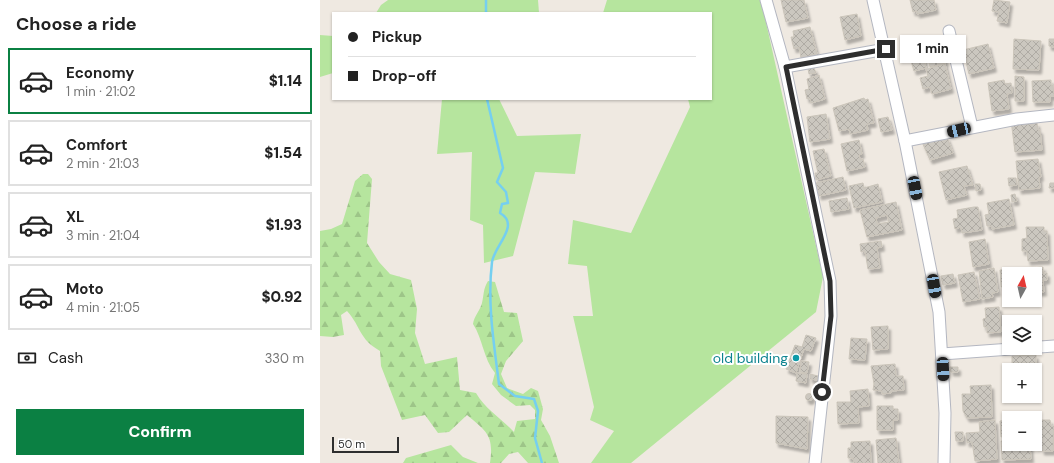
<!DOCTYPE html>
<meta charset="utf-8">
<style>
body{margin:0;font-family:"DM Sans",sans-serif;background:#f2f2f2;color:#222;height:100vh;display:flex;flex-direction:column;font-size:15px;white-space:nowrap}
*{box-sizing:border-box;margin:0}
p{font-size:13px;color:#767676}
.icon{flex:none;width:22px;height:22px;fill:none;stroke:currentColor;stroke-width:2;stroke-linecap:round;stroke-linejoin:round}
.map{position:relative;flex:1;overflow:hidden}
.details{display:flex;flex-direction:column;background:#fff;width:320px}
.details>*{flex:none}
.hud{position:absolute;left:12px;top:12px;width:380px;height:88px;border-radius:0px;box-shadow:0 1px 3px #0004;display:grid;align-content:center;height:88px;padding:0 16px;background:#fff}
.needle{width:26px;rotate:8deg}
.fabs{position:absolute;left:682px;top:267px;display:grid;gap:8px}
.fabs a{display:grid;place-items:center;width:40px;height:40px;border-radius:0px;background:#fff;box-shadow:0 1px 3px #0004;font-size:20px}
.scale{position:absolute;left:12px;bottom:10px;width:67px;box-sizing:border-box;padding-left:4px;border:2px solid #2e2e2e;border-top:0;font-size:11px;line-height:14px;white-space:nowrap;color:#2e2e2e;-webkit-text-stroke:3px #fff;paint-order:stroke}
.end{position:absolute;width:18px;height:18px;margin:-9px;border:5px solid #2e2e2e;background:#fff;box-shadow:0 0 0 2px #fff}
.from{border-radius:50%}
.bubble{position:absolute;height:28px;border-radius:0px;background:#fff;box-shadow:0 1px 3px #0004;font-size:13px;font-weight:800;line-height:28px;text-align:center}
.car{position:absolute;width:12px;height:24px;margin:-12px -6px;border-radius:5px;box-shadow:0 0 3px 1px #0007;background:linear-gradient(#222 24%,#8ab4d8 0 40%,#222 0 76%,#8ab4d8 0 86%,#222 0)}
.hud b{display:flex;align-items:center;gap:14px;height:38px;font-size:15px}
.hud b+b{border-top:1px solid #e0e0e0}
.hud i{width:10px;height:10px;background:#222}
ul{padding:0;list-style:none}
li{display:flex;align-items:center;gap:12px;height:66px;margin:0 8px 6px;padding:0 8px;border:2px solid #e0e0e0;border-radius:0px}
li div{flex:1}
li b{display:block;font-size:15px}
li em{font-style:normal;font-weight:800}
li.current{border-color:#0b8043}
li>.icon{width:36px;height:36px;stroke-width:1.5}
h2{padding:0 16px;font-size:18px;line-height:48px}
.pay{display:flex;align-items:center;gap:10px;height:44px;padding:0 16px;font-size:15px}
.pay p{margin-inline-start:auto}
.cta{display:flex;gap:8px;margin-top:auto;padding:8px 16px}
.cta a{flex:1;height:46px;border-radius:0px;background:#0b8043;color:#fff;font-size:16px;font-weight:800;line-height:46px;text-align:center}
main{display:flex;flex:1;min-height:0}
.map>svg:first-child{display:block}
.grass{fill:#b6e59e}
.forest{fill:url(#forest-firs)}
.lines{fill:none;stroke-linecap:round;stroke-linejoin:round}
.stream{stroke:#75cff0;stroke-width:2.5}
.building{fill:url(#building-cross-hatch);stroke:#cbc5ba;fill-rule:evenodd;filter:url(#shadow)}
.minor-casing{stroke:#b4b7c1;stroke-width:13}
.minor{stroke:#fff;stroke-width:11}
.route{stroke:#2e2e2e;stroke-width:5}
.culture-dot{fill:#0f9aa8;stroke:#fff;stroke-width:1.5}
.labels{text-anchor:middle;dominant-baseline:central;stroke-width:4;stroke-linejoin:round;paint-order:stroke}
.culture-label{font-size:14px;fill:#0d838f;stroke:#fff;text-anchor:end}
</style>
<main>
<section class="details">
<h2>Choose a ride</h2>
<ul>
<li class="current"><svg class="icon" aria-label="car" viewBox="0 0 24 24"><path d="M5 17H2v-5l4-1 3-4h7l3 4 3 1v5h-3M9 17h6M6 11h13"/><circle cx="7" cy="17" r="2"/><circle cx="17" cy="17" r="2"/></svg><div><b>Economy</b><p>1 min · 21:02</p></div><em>$1.14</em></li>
<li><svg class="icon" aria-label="car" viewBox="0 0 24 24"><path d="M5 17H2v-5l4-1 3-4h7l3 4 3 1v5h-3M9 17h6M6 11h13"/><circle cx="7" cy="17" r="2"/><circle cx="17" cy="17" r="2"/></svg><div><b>Comfort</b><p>2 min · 21:03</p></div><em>$1.54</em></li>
<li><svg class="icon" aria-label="car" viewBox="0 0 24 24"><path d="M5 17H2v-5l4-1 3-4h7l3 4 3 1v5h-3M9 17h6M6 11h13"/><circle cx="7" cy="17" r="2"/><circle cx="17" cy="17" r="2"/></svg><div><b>XL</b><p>3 min · 21:04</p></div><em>$1.93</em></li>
<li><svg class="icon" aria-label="car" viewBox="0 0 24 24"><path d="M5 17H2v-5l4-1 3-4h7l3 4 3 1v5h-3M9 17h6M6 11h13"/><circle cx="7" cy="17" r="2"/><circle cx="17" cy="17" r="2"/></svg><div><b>Moto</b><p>4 min · 21:05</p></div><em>$0.92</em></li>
</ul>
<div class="pay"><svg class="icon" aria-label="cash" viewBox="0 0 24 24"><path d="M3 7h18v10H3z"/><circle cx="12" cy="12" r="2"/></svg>Cash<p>330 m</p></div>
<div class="cta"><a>Confirm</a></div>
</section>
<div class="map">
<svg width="734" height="463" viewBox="0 0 734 463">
<defs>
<pattern id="forest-firs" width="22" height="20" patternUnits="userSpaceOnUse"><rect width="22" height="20" fill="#b6e59e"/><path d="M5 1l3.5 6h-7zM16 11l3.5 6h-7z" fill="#9dc588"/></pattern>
<pattern id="building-cross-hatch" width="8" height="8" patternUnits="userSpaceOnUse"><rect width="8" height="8" fill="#cbc7bf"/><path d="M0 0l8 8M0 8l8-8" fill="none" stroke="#afaba4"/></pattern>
<filter id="shadow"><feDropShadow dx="2.5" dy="4" stdDeviation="1" flood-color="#0004"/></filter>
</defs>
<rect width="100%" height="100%" fill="#efe9e1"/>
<g class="grass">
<path d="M68 0H218L219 13H56L61 5Z"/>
<path d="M287 0H441L503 277 496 312 311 463H271L294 431 270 420 274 407 253 316H273L267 266 248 264 253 220 311 233 370 107 368 99H391V13H283Z"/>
<path d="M0 35 13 36V73L0 77Z"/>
<path d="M122 99H179L197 136 261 134 255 174 215 172 193 256 164 263 163 225 150 220 152 152 117 154Z"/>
</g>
<g class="forest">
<path d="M43 174H48L52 179 47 243 59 262 70 274 91 280 97 309 95 333 105 364 137 357 140 390 156 393C166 410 181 418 194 432L197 421 215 419V410L210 405 196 406 181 395 172 384 175 373C163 358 163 339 153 324 154 316 160 311 162 303 164 295 163 289 168 281L175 282 184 312 197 313 203 341 186 361 181 374 187 388 203 394 211 388 218 391 223 409 221 420 230 436 239 463H208L198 452 189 454 181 463H170C174 435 167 432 147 415L129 432 118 433 105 415 82 420 61 366 60 351C38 338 42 328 27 311L21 315 24 335 13 337 0 336V231L11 229 22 224 35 181Z"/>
<path d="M131 445 143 457 158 463H83L86 458Z"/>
</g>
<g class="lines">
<g class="stream">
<path d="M166 0V13"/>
<path d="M167 99 183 168 177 182 186 192 188 203 182 204 180 213C201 225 174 246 172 262 167 303 174 344 179 384L195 396 214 399 218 411 215 438 222 463"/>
</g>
</g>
<g class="building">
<path d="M461 0H484L488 18 466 22Z"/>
<path d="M590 0H614L616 10 597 14V11L593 12Z"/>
<path d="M674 0 690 2 687 23 677 21 679 12 672 11Z"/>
<path d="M537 14 541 36 525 40 520 17Z"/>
<path d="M490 27 497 54 481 58 479 47 474 49 471 37H474L473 31Z"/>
<path d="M694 39 721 41 719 70 693 69Z"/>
<path d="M729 39H734V47L729 46Z"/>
<path d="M668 44 674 68 649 74 643 50Z"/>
<path d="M611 46 613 55 592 60 590 51Z"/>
<path d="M624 56 626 63 610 67 608 60Z"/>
<path d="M604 58 606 68 594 71 591 61Z"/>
<path d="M625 64 631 89 612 94 610 87 603 89 600 78 608 76 606 69Z"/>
<path d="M494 68 496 73 489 74 488 69Z"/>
<path d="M499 75 505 99 491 103 490 98 487 99 485 90 489 89 487 79Z"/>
<path d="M695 76 704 77V101H695Z"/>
<path d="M684 80 685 84 691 83 692 93 687 94 689 109 672 111 668 83Z"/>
<path d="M731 80V86L733 85 734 96H730V102H713L712 81Z"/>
<path d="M544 98 545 100 548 99 554 123 547 124 548 130 530 134 529 129 519 131 513 108Z"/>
<path d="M506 114 510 139 490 142 487 117Z"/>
<path d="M568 117 572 130 561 132 558 119Z"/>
<path d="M691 120H697L698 125 717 123 718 130H720L722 150 695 152Z"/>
<path d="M627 137 633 153 610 160 602 142Z"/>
<path d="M539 140 542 154 539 155 540 159H543L545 167 527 171 521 144Z"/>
<path d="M504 149 511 176 496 180 495 173H498L493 151Z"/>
<path d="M718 159 721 177H719L720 188 699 190 696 161Z"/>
<path d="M647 166 653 185 644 186 647 195 626 200 619 172Z"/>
<path d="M523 177 526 190 499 196 496 183Z"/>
<path d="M688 178H696L697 185 689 186Z"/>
<path d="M543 183 544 188 558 184 562 202 534 208 529 186Z"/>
<path d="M730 183H734V188H729Z"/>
<path d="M655 184H660L661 190 656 191Z"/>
<path d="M695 194 697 201 692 202 691 195Z"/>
<path d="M527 198 529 209 511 212 509 201Z"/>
<path d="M689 199 694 225 672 229 671 226H667L665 215 669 214 667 203Z"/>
<path d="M576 202 582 230 547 237 540 210ZM567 215 569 222 557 224 556 218Z"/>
<path d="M654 207H658L662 230 642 233 641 227 635 229 633 219 638 218 637 210Z"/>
<path d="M706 227H724V231H727L728 260 708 261 707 251H702V239L707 238Z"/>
<path d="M665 239 669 264 653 267 649 242Z"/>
<path d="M561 241 562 247 557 248 560 268 548 269 545 251 541 252 540 244Z"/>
<path d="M723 267V273H727V280H723L724 292H715V274H709V268Z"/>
<path d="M674 268 678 292 672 293 673 297 662 299 659 271Z"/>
<path d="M702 269V274H689V287H681L680 270Z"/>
<path d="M654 272 660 299 643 302 638 275Z"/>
<path d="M633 274 635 283 623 285 621 276Z"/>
<path d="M679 307 681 332 667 333V327H664L663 319 666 318 665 308Z"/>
<path d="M568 326V349L553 350 551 327Z"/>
<path d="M486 335 496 338 491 351 484 349 476 373 466 369 475 345 482 347Z"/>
<path d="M531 338 547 339 545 360 529 359Z"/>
<path d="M716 355V365L692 366V356Z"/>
<path d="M481 361 489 362 487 373 480 372Z"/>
<path d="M575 364 576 376H583L584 390 571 391V393L562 394V391L553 390 554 384 551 366Z"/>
<path d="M630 367H638V372H631Z"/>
<path d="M477 373 487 374 486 383 476 381Z"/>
<path d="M490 374 498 376 497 380 490 379Z"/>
<path d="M671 385 672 417 647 418 643 411 642 394H651L650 386Z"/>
<path d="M548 389 549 406 538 407 539 423 518 424 517 402H531L530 391Z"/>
<circle cx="489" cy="397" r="3.5"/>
<path d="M557 406H573V409H578V420H573V430H557Z"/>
<path d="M456 416 488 417 487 449 456 443Z"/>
<path d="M675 420 677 459 655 461 652 442 647 443 646 433 660 432 659 422Z"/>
<path d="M689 420V436L681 437 680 421Z"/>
<path d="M716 420H730L731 426H734L733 451H722L721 446H717Z"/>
<path d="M635 432H643V441H636Z"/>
<path d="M576 438 579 463H558L556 440Z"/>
<path d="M689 440V444H710L711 459 682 460 681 441Z"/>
<path d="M550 441 551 463H534L533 458H528V448H531V442Z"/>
</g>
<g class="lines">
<defs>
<g id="minor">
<path d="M446 0 465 67 510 281 511 316 495 463"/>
<path d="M553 0 585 141 619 312 625 413 624 463"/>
<path d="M629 31 652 127"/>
<path d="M465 67 566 49"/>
<path d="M585 141 697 119 734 115"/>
<path d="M622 354 734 346"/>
</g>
</defs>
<use href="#minor" class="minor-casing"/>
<use href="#minor" class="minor"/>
</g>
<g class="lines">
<path class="route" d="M502 392 511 316 510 281 466 67 566 49"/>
</g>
<circle class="culture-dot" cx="476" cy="358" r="4"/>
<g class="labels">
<g class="culture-label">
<text x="468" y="358">old building</text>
</g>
</g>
</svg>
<div class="fabs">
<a><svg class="needle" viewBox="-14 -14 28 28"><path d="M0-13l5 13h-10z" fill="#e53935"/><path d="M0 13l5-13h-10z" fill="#767676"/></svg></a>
<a><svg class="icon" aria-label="layers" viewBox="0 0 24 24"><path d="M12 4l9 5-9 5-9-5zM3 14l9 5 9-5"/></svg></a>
<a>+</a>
<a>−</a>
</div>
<div class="scale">50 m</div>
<i class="end from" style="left:502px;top:392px"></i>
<i class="end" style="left:566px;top:49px"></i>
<div class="bubble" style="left:580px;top:35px;width:66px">1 min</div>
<i class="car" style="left:639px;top:130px;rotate:257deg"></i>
<i class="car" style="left:595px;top:188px;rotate:169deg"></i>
<i class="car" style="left:614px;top:286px;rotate:170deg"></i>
<i class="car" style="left:623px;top:369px;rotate:177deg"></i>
<div class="hud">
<b><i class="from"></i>Pickup</b>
<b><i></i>Drop-off</b>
</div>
</div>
</main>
